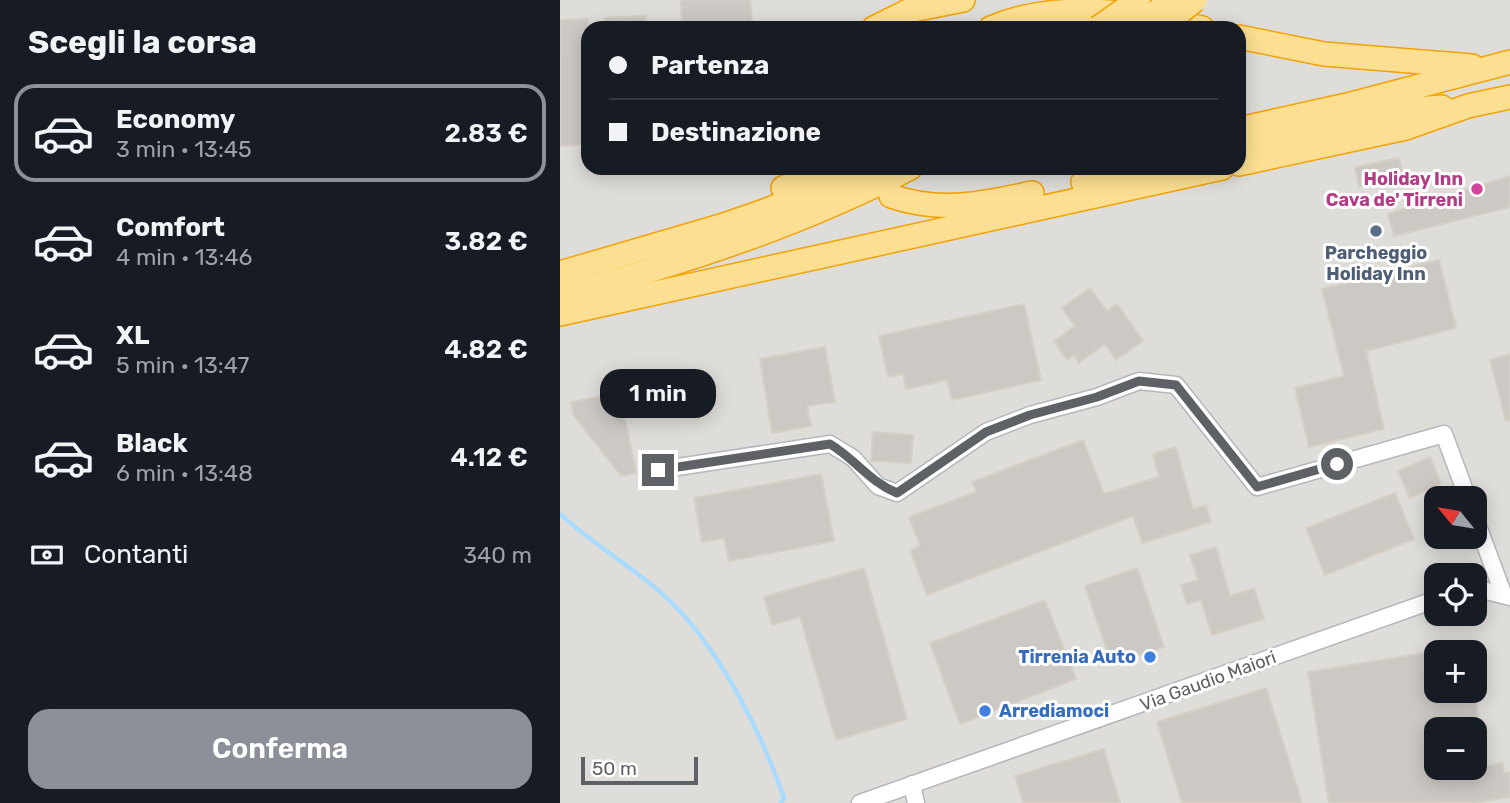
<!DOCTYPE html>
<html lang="it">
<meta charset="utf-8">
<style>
body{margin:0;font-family:Rubik,sans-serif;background:#242831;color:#f1f3f6;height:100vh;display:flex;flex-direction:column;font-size:26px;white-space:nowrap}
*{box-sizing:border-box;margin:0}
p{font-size:23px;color:#9ea1a6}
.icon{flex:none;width:38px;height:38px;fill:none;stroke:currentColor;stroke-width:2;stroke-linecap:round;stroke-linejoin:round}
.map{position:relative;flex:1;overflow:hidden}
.sheet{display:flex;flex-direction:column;background:#171b24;width:560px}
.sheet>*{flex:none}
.guide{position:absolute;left:21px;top:21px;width:665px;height:154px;border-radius:21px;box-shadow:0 4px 18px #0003;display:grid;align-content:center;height:154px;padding:0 28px;background:#171b24}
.needle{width:46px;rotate:300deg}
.controls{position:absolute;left:864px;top:486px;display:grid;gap:14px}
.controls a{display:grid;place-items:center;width:63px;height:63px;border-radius:14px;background:#171b24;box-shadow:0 4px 18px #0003;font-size:35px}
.scale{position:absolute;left:21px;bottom:18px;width:117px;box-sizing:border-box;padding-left:7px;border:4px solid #5e6267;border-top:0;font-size:19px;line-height:24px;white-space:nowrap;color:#5e6267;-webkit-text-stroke:5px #fff;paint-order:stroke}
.end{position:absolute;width:32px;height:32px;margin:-16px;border:9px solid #5e6267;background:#fff;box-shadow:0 0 0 4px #fff}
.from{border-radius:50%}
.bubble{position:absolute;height:49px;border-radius:21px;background:#171b24;box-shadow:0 4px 18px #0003;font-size:23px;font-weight:600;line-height:49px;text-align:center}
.guide b{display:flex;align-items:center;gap:24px;height:66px;font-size:26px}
.guide b+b{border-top:2px solid #363941}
.guide i{width:18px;height:18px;background:#f1f3f6}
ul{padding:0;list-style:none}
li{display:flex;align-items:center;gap:21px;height:98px;margin:0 14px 10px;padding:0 14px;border:4px solid transparent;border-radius:21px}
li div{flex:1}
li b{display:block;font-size:26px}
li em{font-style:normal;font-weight:600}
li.on{border-color:#8c9099}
li>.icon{width:63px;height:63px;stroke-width:1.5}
h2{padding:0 28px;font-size:32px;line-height:84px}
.pay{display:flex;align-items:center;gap:18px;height:77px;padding:0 28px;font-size:26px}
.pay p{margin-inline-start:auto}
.primary-button{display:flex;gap:14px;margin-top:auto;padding:14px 28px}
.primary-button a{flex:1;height:80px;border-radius:21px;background:#8c9099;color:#fff;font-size:28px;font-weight:600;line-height:80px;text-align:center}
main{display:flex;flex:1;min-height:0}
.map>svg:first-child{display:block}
.industrial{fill:#dfddd9;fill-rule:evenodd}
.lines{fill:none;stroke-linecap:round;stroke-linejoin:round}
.stream{stroke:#a9dbfe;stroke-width:4.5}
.building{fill:#ccc9c4;stroke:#d5cfc5;stroke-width:2}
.minor-casing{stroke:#b4b7bb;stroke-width:19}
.highway-casing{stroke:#f3a303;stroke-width:26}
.minor{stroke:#fff;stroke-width:16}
.highway{stroke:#fcdf92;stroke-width:23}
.highway-bridge-casing{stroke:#f3a303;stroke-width:26;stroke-linecap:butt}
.highway-bridge{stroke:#fcdf92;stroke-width:23}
.route{stroke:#5e6267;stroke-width:9}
.hotel-dot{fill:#d1479c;stroke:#fff;stroke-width:2.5}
.service-dot{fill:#5c6f8a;stroke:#fff;stroke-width:2.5}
.shop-dot{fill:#3f7fe0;stroke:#fff;stroke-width:2.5}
.labels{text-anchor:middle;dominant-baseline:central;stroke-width:6;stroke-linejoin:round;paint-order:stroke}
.hotel-label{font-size:18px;font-weight:bold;fill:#b23c85;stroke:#fff;text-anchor:end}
.service-label{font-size:18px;font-weight:bold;fill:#4e5e75;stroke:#fff}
.shop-label{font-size:18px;font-weight:bold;fill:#366cbe;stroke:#fff;text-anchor:end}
.street-label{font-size:18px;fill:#5e6267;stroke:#fff}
</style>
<main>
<section class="sheet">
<h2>Scegli la corsa</h2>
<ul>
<li class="on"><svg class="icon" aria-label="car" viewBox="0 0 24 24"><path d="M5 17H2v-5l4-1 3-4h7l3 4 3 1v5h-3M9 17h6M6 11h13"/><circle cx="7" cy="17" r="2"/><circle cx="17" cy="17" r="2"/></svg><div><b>Economy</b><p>3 min · 13:45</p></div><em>2.83 €</em></li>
<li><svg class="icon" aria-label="car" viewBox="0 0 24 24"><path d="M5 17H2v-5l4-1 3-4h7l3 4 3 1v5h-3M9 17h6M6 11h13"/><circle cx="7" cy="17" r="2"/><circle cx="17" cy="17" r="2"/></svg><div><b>Comfort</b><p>4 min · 13:46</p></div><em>3.82 €</em></li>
<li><svg class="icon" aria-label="car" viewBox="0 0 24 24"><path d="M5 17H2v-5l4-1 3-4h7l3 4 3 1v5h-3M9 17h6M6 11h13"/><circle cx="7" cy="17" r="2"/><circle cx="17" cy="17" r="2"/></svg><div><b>XL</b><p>5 min · 13:47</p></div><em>4.82 €</em></li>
<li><svg class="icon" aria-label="car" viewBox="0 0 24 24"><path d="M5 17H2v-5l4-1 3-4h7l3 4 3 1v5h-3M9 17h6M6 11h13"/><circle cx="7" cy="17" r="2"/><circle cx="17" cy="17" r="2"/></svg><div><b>Black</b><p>6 min · 13:48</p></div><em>4.12 €</em></li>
</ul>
<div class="pay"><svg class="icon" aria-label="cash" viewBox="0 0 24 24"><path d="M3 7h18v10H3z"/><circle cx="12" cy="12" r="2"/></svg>Contanti<p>340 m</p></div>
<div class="primary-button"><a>Conferma</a></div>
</section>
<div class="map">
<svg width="950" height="803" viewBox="0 0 950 803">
<rect width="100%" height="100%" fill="#f0eee7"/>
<path class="industrial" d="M0 0H950V803H0ZM28 28H679V168H28ZM877 499H915V537H877ZM877 576H915V614H877ZM877 653H915V691H877ZM877 730H915V768H877Z"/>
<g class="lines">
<path class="stream" d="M0 514C34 546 76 568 109 600 160 649 201 732 224 798L221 803"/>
</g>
<g class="building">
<path d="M121 0H190L193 28H122Z"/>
<path d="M86 16V28H46L45 18Z"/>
<path d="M28 19V144L0 146V20Z"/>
<path d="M839 158 844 177 799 187 795 167Z"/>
<path d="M950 176V207L834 236 828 214Z"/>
<path d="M879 260 896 328 806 351 824 429 749 447 735 388 784 376 762 289Z"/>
<path d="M530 288 547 311 557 304 583 341 556 360 545 344 519 363 514 355 507 360 494 341 515 326 502 308Z"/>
<path d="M464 304 481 380 392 400 387 380 346 389 343 374 328 377 319 336Z"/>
<path d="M265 347 275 402 247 406 251 426 212 433 200 359Z"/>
<path d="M950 354V420L946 421 930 360Z"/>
<path d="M60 393 76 473 61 476 13 414 11 402Z"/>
<path d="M313 432 353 435 351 463 311 461Z"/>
<path d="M523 440 544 494 599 477 593 454 616 447 633 509 646 505 651 522 582 543 573 516 367 595 350 550 360 546 349 517 416 492 412 482Z"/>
<path d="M870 457 881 483 850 498 838 471Z"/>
<path d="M261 474 274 541 169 561 164 538 142 542 134 498Z"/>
<path d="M835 493 854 539 765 575 746 528Z"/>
<path d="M656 547 670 596 694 588 704 619 652 635 641 600 627 604 621 585 638 580 630 555Z"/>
<path d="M304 568 347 719 276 740 240 617 212 625 204 597Z"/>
<path d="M577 568 604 647 552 665 525 586Z"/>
<path d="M485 600 516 679 400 724 370 643Z"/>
<path d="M877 651V691H914L920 730H877V768H915V741H922L926 766 943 763 944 773 950 772V797L915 803H769L748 672Z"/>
<path d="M706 688 742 803H622L597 722Z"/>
<path d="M544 749 560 803H463L455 776Z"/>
</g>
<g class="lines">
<defs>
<g id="minor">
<path d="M98 470 270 444 293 458 318 486 337 493 426 432 470 415 537 397 579 381 616 385 697 487 884 434 908 499"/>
<path d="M915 518 943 593"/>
<path d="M915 588 950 597"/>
<path d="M352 784 356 803"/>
<path d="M300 803 877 599"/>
</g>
<g id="highway">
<path d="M314 28 348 11 403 0"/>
<path d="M431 28C495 0 575 11 642 28"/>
<path d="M679 37 764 54 912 66"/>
<path d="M679 129 787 105 950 62"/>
<path d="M679 147 842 110 882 107"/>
<path d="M679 164 846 128 908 106 950 97"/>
<path d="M523 182 585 168"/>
<path d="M223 188 264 168"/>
<path d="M331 196C379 213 423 204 472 193"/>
<path d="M0 273 164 225 210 209 303 168"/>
<path d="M0 296C120 264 239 226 350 168"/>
<path d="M0 314 662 168"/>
</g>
</defs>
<use href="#minor" class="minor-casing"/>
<use href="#highway" class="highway-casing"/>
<use href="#minor" class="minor"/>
<use href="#highway" class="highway"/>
<defs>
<g id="highway-bridge">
<path d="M605 24 635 0"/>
<path d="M538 28 578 0"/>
<path d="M575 28 612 0"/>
</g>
</defs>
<use href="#highway-bridge" class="highway-bridge-casing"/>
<use href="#highway-bridge" class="highway-bridge"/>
</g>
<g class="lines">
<path class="route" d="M98 470 270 444C295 459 310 482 337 493L426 432 470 415 537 397 579 381 616 385 697 487 777 464"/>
</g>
<circle class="hotel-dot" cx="917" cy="189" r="7"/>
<circle class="service-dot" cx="816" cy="231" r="7"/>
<g class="shop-dot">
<circle cx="590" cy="657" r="7"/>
<circle cx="425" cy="711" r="7"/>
</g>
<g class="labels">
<g class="hotel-label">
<text x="903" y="179">Holiday Inn<tspan x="903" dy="21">Cava de' Tirreni</tspan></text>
</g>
<g class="service-label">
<text x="816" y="253">Parcheggio<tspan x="816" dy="21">Holiday Inn</tspan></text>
</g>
<g class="shop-label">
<text x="576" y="657">Tirrenia Auto</text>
<text x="439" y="711" text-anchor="start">Arrediamoci</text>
</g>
<g class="street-label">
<text transform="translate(648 681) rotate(-20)">Via Gaudio Maiori</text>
</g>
</g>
</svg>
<div class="controls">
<a><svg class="needle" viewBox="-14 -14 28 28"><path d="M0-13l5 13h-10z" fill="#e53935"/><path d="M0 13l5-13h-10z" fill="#9ea1a6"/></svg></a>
<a><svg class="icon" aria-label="locate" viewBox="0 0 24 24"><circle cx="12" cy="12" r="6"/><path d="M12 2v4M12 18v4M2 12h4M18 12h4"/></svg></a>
<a>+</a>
<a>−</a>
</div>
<div class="scale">50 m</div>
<i class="end from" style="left:777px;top:464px"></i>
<i class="end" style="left:98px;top:470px"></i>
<div class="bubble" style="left:40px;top:369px;width:116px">1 min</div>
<div class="guide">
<b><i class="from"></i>Partenza</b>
<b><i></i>Destinazione</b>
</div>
</div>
</main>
